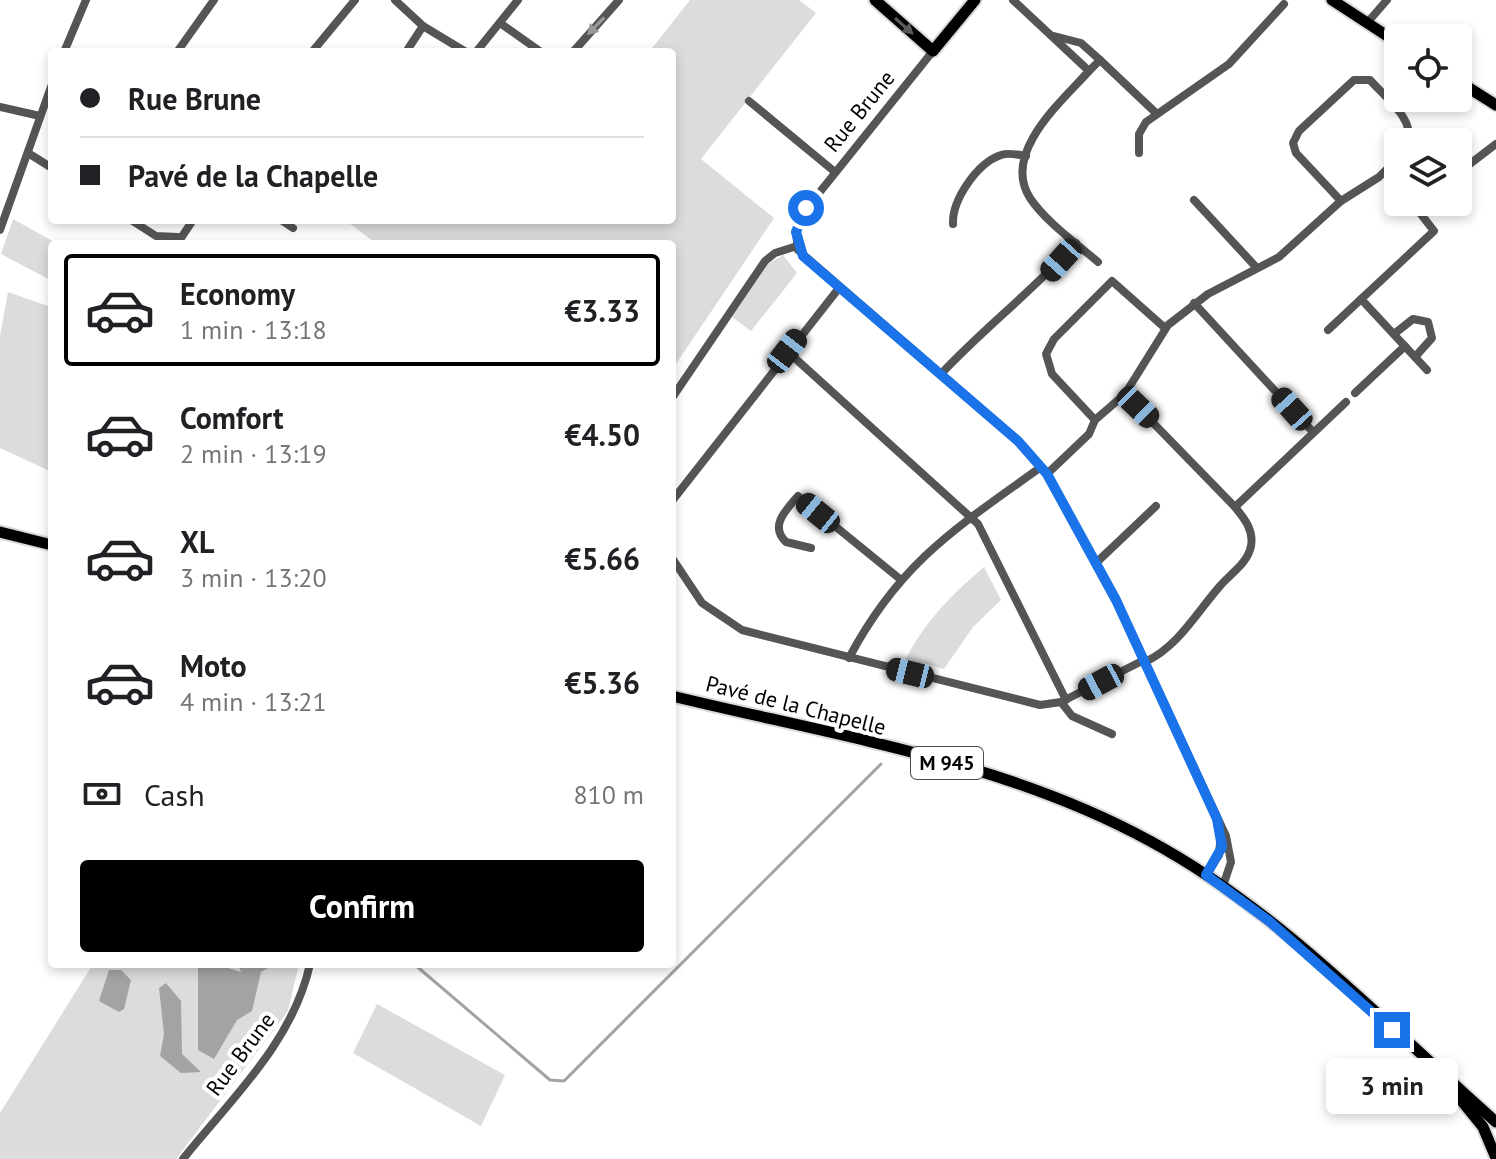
<!DOCTYPE html>
<meta charset="utf-8">
<style>
body{margin:0;font-family:"PT Sans",sans-serif;background:#f2f2f2;color:#202124;height:100vh;display:flex;flex-direction:column;font-size:30px;white-space:nowrap}
*{box-sizing:border-box;margin:0}
p{font-size:26px;color:#757577}
.icon{flex:none;width:44px;height:44px;fill:none;stroke:currentColor;stroke-width:2;stroke-linecap:round;stroke-linejoin:round}
.map{position:relative;flex:1;overflow:hidden}
.sheet{position:absolute;left:48px;top:240px;width:628px;height:728px;display:flex;flex-direction:column;background:#fff;border-radius:8px;box-shadow:0 4px 12px #0003}
.sheet>*{flex:none}
.guide{position:absolute;left:48px;top:48px;width:628px;height:176px;border-radius:8px;box-shadow:0 4px 12px #0003;display:grid;align-content:center;height:176px;padding:0 32px;background:#fff}
.buttons{position:absolute;left:1384px;top:24px;display:grid;gap:16px}
.buttons a{display:grid;place-items:center;width:88px;height:88px;border-radius:8px;background:#fff;box-shadow:0 4px 12px #0003;font-size:40px}
.end{position:absolute;width:36px;height:36px;margin:-18px;border:10px solid #1a73e8;background:#fff;box-shadow:0 0 0 4px #fff}
.from{border-radius:50%}
.bubble{position:absolute;height:56px;border-radius:8px;background:#fff;box-shadow:0 4px 12px #0003;font-size:26px;font-weight:800;line-height:56px;text-align:center}
.car{position:absolute;width:24px;height:48px;margin:-24px -12px;border-radius:10px;box-shadow:0 0 6px 2px #0007;background:linear-gradient(#222 24%,#8ab4d8 0 40%,#222 0 76%,#8ab4d8 0 86%,#222 0)}
.guide b{display:flex;align-items:center;gap:28px;height:76px;font-size:30px}
.guide b+b{border-top:2px solid #e0e0e0}
.guide i{width:20px;height:20px;background:#202124}
ul{padding:14px 0 0;list-style:none}
li{display:flex;align-items:center;gap:24px;height:112px;margin:0 16px 12px;padding:0 16px;border:4px solid transparent;border-radius:8px}
li div{flex:1}
li b{display:block;font-size:30px}
li em{font-style:normal;font-weight:800}
li.current{border-color:#000}
li>.icon{width:72px;height:72px;stroke-width:1.5}
.pay{display:flex;align-items:center;gap:20px;height:88px;padding:0 32px;font-size:30px}
.pay p{margin-inline-start:auto}
.action{display:flex;gap:16px;margin-top:auto;padding:16px 32px}
.action a{flex:1;height:92px;border-radius:8px;background:#000;color:#fff;font-size:32px;font-weight:800;line-height:92px;text-align:center}
.map>svg:first-child{display:block}
.green{fill:#dcdcdc}
.water{fill:#a3a3a3}
.lines{fill:none;stroke-linecap:round;stroke-linejoin:round}
.stream{stroke:#a3a3a3;stroke-width:3}
.major-casing{stroke:#dbdbdb;stroke-width:15}
.minor{stroke:#555;stroke-width:8}
.major{stroke:#000;stroke-width:11}
.oneway{fill:#999}
.oneway2{fill:#595959}
.route{stroke:#1a73e8;stroke-width:10}
.labels{text-anchor:middle;dominant-baseline:central;stroke-width:8;stroke-linejoin:round;paint-order:stroke}
.shield{fill:#fff;stroke:#4c4c4c;stroke-width:2}
.shield-label{font-size:20px;font-weight:bold;fill:#000}
.street-label{font-size:22px;fill:#000;stroke:#fff}
</style>
<div class="map">
<svg width="1496" height="1159" viewBox="0 0 1496 1159">
<rect width="100%" height="100%" fill="#fff"/>
<g class="green">
<path d="M690 0H799L816 13 701 159 774 218 672 370V244H377L345 220H672V52H649Z"/>
<path d="M13 219 58 244H52V281L1 254Z"/>
<path d="M783 255 797 273 751 331 732 317 768 264Z"/>
<path d="M8 292 48 306 52 300V472L0 448V336Z"/>
<path d="M984 567 1001 600 973 627 944 669 923 663 920 672 902 668C920 626 950 596 984 567Z"/>
<path d="M93 964H299L288 1011 176 1159H0V1113Z"/>
<path d="M377 1004 505 1075 481 1126 353 1053Z"/>
</g>
<g class="water">
<path d="M198 964H215L241 972 238 964H275L261 972 252 1011 237 1020 214 1059 198 1050Z"/>
<path d="M109 970H121L131 980 124 1009 119 1012 99 1001Z"/>
<path d="M166 983 181 1001 182 1054 201 1072 181 1073 160 1056 164 1034 159 988Z"/>
</g>
<g class="lines">
<path class="stream" d="M414 964 550 1080 564 1081 881 764"/>
<defs>
<g id="major">
<path d="M875 0 933 51 975 0"/>
<path d="M1332 0 1398 43"/>
<path d="M1458 81 1496 105"/>
<path d="M0 532 52 545"/>
<path d="M672 696C832 735 1004 761 1150 841 1280 911 1386 1025 1496 1122"/>
<path d="M1457 1095 1483 1127 1496 1158"/>
</g>
</defs>
<use href="#major" class="major-casing"/>
<g class="minor">
<path d="M395 0 423 26 466 52"/>
<path d="M1013 0 1089 71 1100 60 1157 114"/>
<path d="M500 23 541 52"/>
<path d="M1367 23 1387 0"/>
<path d="M1054 36 1081 43 1100 60"/>
<path d="M933 51 803 213 796 232 798 250 1018 441 1047 474 1116 600 1226 836 1231 862 1223 886"/>
<path d="M64 52 86 0"/>
<path d="M177 52 214 0"/>
<path d="M312 52 355 0"/>
<path d="M406 52 423 26"/>
<path d="M476 52 518 0"/>
<path d="M573 52 619 0"/>
<path d="M1089 71C1062 101 1001 153 1030 198 1046 222 1076 243 1098 262"/>
<path d="M749 101 835 172"/>
<path d="M0 107 40 116"/>
<path d="M28 153 52 168"/>
<path d="M1139 153V134L1146 122 1229 64 1284 4"/>
<path d="M1458 173 1496 144"/>
<path d="M1194 200 1256 267"/>
<path d="M1341 201 1296 153 1293 143 1299 131 1354 80H1370C1384 96 1415 119 1408 142"/>
<path d="M131 220 156 236 178 237 181 244"/>
<path d="M281 220 293 228"/>
<path d="M953 224C952 200 977 163 1001 155 1009 152 1018 155 1026 156"/>
<path d="M0 230 52 84"/>
<path d="M181 238 193 220"/>
<path d="M1361 299 1427 370"/>
<path d="M1194 303 1313 432"/>
<path d="M1328 330 1434 231 1420 213 1425 202"/>
<path d="M1394 334 1413 319 1428 322 1432 338 1415 357"/>
<path d="M787 351 978 524 1066 700"/>
<path d="M941 374C984 328 1034 290 1076 243"/>
<path d="M1355 393 1405 346"/>
<path d="M1125 394 1235 507C1244 518 1254 530 1251 546 1248 563 1230 574 1220 586 1197 612 1178 647 1145 662"/>
<path d="M672 398 765 261 775 253 797 246"/>
<path d="M1095 420 1052 374 1046 354 1054 339 1112 281 1165 328"/>
<path d="M1047 474 1089 434 1095 420 1125 394 1168 325 1208 294 1279 257 1341 201 1379 177 1398 158"/>
<path d="M672 501 839 288"/>
<path d="M1235 507 1346 402"/>
<path d="M811 548 786 542C769 526 786 510 798 496L900 579"/>
<path d="M672 558 702 603 742 630 1040 705 1061 702 1144 660"/>
<path d="M1097 562 1156 506"/>
<path d="M849 658C900 562 956 528 1041 467"/>
<path d="M1061 702 1072 716 1112 734"/>
<path d="M1206 875 1219 855 1221 831"/>
<path d="M183 1159C231 1099 293 1042 310 964"/>
</g>
<use href="#major" class="major"/>
</g>
<defs><path id="oneway-solid" d="M-6-.8H1V-3.2L6.5 0L1 3.2V.8H-6Z" transform="scale(2)"/></defs>
<use class="oneway" href="#oneway-solid" transform="translate(596 26) rotate(134)"/>
<use class="oneway2" href="#oneway-solid" transform="translate(904 26) rotate(42)"/>
<g class="lines">
<path class="route" d="M806 208 796 232 803 256 1018 441 1047 474 1116 600 1217 819 1222 847 1206 875 1269 921 1392 1030"/>
</g>
<g class="labels">
<rect class="shield" x="911" y="747" width="72" height="32" rx="6"/>
<g class="shield-label">
<text x="947" y="763">M 945</text>
</g>
<g class="street-label">
<text transform="translate(859 111) rotate(-51)">Rue Brune</text>
<text transform="translate(796 705) rotate(14)">Pavé de la Chapelle</text>
<text transform="translate(240 1054) rotate(-53)">Rue Brune</text>
</g>
</g>
</svg>
<div class="buttons">
<a><svg class="icon" aria-label="locate" viewBox="0 0 24 24"><circle cx="12" cy="12" r="6"/><path d="M12 2v4M12 18v4M2 12h4M18 12h4"/></svg></a>
<a><svg class="icon" aria-label="layers" viewBox="0 0 24 24"><path d="M12 4l9 5-9 5-9-5zM3 14l9 5 9-5"/></svg></a>
</div>
<i class="end from" style="left:806px;top:208px"></i>
<i class="end" style="left:1392px;top:1030px"></i>
<div class="bubble" style="left:1326px;top:1058px;width:132px">3 min</div>
<i class="car" style="left:1061px;top:260px;rotate:222deg"></i>
<i class="car" style="left:787px;top:351px;rotate:38deg"></i>
<i class="car" style="left:1138px;top:407px;rotate:134deg"></i>
<i class="car" style="left:1292px;top:409px;rotate:318deg"></i>
<i class="car" style="left:818px;top:513px;rotate:309deg"></i>
<i class="car" style="left:910px;top:673px;rotate:284deg"></i>
<i class="car" style="left:1101px;top:682px;rotate:242deg"></i>
<div class="guide">
<b><i class="from"></i>Rue Brune</b>
<b><i></i>Pavé de la Chapelle</b>
</div>
<section class="sheet">
<ul>
<li class="current"><svg class="icon" aria-label="car" viewBox="0 0 24 24"><path d="M5 17H2v-5l4-1 3-4h7l3 4 3 1v5h-3M9 17h6M6 11h13"/><circle cx="7" cy="17" r="2"/><circle cx="17" cy="17" r="2"/></svg><div><b>Economy</b><p>1 min · 13:18</p></div><em>€3.33</em></li>
<li><svg class="icon" aria-label="car" viewBox="0 0 24 24"><path d="M5 17H2v-5l4-1 3-4h7l3 4 3 1v5h-3M9 17h6M6 11h13"/><circle cx="7" cy="17" r="2"/><circle cx="17" cy="17" r="2"/></svg><div><b>Comfort</b><p>2 min · 13:19</p></div><em>€4.50</em></li>
<li><svg class="icon" aria-label="car" viewBox="0 0 24 24"><path d="M5 17H2v-5l4-1 3-4h7l3 4 3 1v5h-3M9 17h6M6 11h13"/><circle cx="7" cy="17" r="2"/><circle cx="17" cy="17" r="2"/></svg><div><b>XL</b><p>3 min · 13:20</p></div><em>€5.66</em></li>
<li><svg class="icon" aria-label="car" viewBox="0 0 24 24"><path d="M5 17H2v-5l4-1 3-4h7l3 4 3 1v5h-3M9 17h6M6 11h13"/><circle cx="7" cy="17" r="2"/><circle cx="17" cy="17" r="2"/></svg><div><b>Moto</b><p>4 min · 13:21</p></div><em>€5.36</em></li>
</ul>
<div class="pay"><svg class="icon" aria-label="cash" viewBox="0 0 24 24"><path d="M3 7h18v10H3z"/><circle cx="12" cy="12" r="2"/></svg>Cash<p>810 m</p></div>
<div class="action"><a>Confirm</a></div>
</section>
</div>
